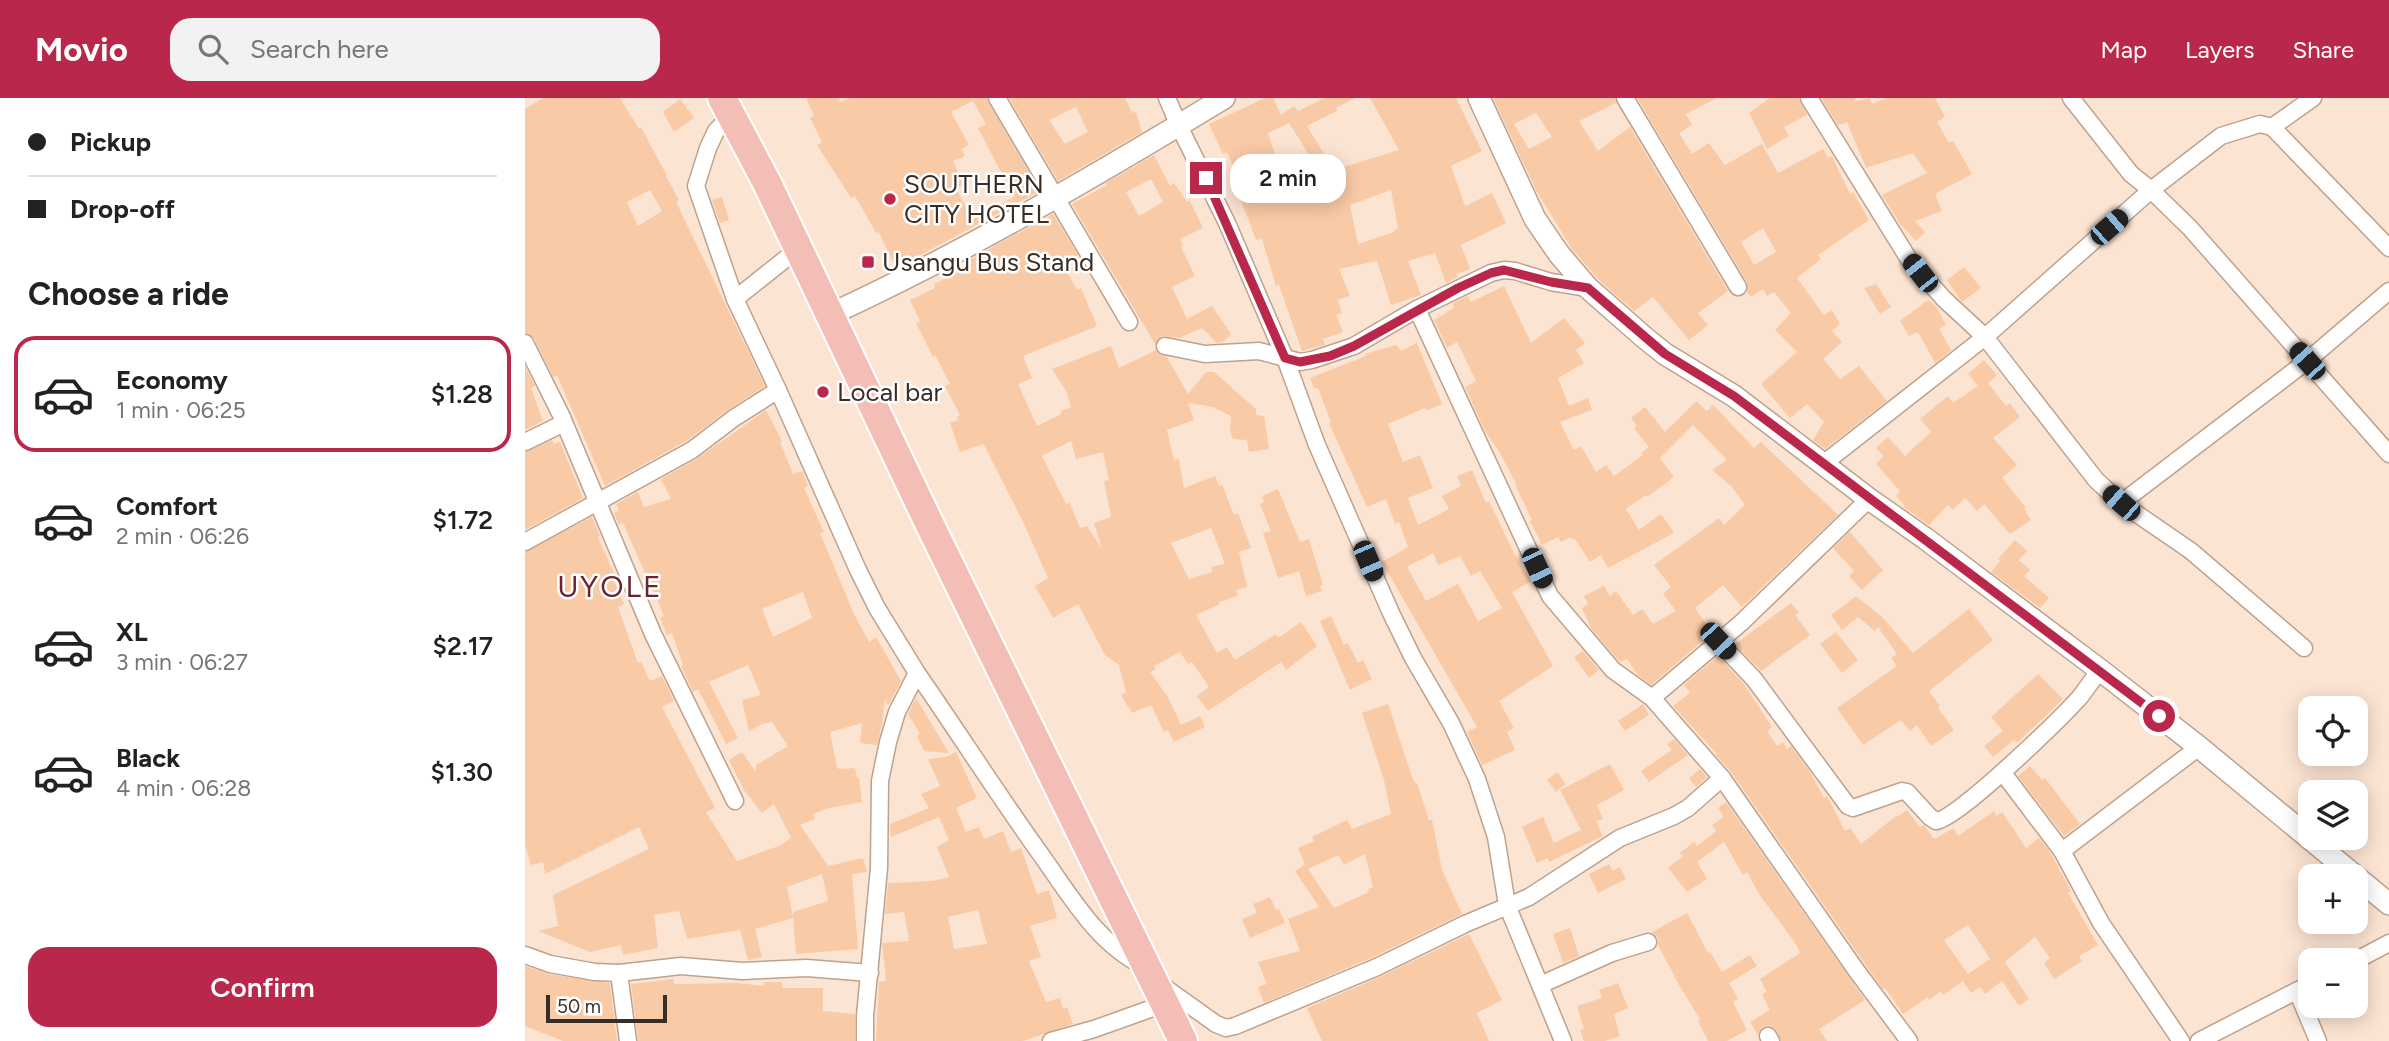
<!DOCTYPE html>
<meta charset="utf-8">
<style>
body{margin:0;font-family:Figtree,sans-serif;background:#f2f2f2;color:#222;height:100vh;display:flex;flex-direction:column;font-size:26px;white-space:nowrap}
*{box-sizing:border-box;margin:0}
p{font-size:23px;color:#767676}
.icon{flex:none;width:38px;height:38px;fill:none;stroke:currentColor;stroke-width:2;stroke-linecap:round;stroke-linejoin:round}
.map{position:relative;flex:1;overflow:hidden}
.details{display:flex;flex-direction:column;background:#fff;width:525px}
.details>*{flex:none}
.top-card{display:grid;align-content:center;height:154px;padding:0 28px;background:#fff}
.tools{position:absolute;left:1773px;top:598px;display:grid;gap:14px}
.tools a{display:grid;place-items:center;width:70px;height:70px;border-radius:14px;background:#fff;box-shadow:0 4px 18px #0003;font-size:35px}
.scale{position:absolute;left:21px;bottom:18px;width:121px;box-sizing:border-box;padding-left:7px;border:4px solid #392e25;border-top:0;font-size:19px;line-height:24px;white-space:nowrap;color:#392e25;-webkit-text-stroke:5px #fff;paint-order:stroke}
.end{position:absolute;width:32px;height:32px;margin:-16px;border:9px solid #b9284b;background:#fff;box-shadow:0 0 0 4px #fff}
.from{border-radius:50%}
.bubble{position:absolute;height:49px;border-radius:21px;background:#fff;box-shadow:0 4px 18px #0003;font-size:23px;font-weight:600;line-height:49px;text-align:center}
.car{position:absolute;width:21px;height:42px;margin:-21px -10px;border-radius:9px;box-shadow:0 0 5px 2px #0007;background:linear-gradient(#222 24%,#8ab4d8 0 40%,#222 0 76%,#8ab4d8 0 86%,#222 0)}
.top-card b{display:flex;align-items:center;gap:24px;height:66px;font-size:26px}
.top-card b+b{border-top:2px solid #e0e0e0}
.top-card i{width:18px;height:18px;background:#222}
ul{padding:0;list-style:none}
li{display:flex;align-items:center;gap:21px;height:116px;margin:0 14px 10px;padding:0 14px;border:4px solid transparent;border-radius:21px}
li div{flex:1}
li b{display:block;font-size:26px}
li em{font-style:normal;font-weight:600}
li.on{border-color:#b9284b}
li>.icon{width:63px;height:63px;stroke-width:1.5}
h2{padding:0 28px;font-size:32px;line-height:84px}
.cta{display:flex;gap:14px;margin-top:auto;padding:14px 28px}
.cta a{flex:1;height:80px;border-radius:21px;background:#b9284b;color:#fff;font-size:28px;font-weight:600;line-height:80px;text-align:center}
header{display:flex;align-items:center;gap:42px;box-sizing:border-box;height:98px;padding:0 35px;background:#b9284b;color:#fff}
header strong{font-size:33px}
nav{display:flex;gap:38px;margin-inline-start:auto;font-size:24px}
.search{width:490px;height:63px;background:#f2f2f2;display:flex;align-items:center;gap:18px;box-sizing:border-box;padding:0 24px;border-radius:21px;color:#767676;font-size:26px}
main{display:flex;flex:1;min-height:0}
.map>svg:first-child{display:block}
.building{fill:#f9caa6;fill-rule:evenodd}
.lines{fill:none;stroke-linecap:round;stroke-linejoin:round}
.street-casing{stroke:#bda28d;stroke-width:19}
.secondary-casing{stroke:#bda28d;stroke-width:24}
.highway-casing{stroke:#fff;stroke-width:32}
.street{stroke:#fff;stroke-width:16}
.secondary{stroke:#fff;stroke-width:21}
.highway{stroke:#f3beb6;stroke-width:28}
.route{stroke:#b9284b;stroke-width:9}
.poi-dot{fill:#b9284b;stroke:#fff;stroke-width:2.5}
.labels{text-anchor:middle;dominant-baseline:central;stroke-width:5;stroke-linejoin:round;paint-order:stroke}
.poi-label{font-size:26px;fill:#392e25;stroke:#fff;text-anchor:start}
.quarter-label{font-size:30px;letter-spacing:2px;fill:#6b2531;stroke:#fff}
</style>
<header>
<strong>Movio</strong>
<div class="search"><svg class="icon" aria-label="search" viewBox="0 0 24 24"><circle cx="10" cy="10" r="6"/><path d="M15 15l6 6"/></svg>Search here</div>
<nav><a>Map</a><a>Layers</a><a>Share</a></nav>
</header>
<main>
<section class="details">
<div class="top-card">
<b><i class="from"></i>Pickup</b>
<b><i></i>Drop-off</b>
</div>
<h2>Choose a ride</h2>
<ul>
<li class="on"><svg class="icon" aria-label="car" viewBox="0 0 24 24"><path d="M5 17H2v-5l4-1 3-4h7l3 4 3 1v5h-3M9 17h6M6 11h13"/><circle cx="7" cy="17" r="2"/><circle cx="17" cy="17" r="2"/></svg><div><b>Economy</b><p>1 min · 06:25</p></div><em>$1.28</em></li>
<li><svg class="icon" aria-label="car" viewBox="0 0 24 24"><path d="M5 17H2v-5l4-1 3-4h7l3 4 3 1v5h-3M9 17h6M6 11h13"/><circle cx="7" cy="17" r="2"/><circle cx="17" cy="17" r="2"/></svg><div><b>Comfort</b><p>2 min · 06:26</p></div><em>$1.72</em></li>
<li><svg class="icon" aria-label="car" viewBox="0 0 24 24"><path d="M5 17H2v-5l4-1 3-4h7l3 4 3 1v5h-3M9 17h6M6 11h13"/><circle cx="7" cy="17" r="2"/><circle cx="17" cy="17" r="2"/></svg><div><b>XL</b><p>3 min · 06:27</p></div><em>$2.17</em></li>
<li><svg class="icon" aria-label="car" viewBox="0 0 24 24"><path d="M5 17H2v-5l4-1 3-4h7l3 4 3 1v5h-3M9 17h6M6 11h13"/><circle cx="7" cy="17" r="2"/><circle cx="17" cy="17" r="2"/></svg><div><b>Black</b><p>4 min · 06:28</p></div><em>$1.30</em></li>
</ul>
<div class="cta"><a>Confirm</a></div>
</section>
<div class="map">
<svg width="1864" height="943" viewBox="0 0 1864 943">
<rect width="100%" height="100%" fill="#fce4d3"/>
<g class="building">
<path d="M18 0H95L114 31 116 29 142 78H141L154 102 151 104 240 288 203 312 161 343 80 388 32 277 28 279 9 240 0 235V11ZM125 92 137 113 113 128 102 104Z"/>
<path d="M281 0H314L315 4 325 0H462L515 93 371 170 353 133 351 135 330 98 326 100 292 47 297 44 285 20 289 18ZM448 3 461 26 453 30 489 99 447 121 431 90 439 86 428 63 440 58 436 51 444 47 426 14Z"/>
<path d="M484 0H600L607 15 611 14 617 34 533 83ZM551 9 563 34 540 46 524 22Z"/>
<path d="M740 0H748L756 17 769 8 773 13 800 0H830L811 10 812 13 782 28 809 72 874 52 845 0H931L957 53 926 68 940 108 967 95 981 125 936 147 945 171 931 176 933 179 921 185 910 155 883 163 896 197 866 207 852 163 814 171 825 198 813 202 817 215 811 217 818 234 798 241 800 247 777 253 754 187 751 188 737 141 731 142 708 81 713 79 702 54 698 56 684 26ZM764 25 796 76 766 91 761 78 755 80 747 57 750 56 743 35ZM866 92 873 130 869 132V134L833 146 825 107Z"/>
<path d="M968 0H1090L1091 5 1054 23 1073 53 1105 29 1203 193 1173 215 1183 227 1164 242 1128 199 1109 213 1074 182 1047 151 1012 94ZM1011 15 1027 39 1004 51 989 26Z"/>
<path d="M1112 0H1192L1161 16 1167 27 1154 35 1167 56 1184 45 1200 67 1237 46 1253 75 1298 51 1303 60 1307 58 1325 96 1328 94 1344 122 1293 157 1296 161 1272 180 1299 217 1307 212 1315 226 1307 233 1317 244 1298 261 1315 281 1334 268 1362 303 1300 351 1288 342 1299 324 1282 306 1265 320 1236 286 1272 254 1250 232 1266 215 1249 194 1242 198 1238 191 1226 199 1222 194V184ZM1238 130 1251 154 1229 167 1216 144Z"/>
<path d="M1245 0H1274L1282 17 1259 29 1264 38 1242 51 1224 15Z"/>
<path d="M1296 0H1331L1328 4 1345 0 1347 6 1361 0H1410L1420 19 1412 24 1424 45 1428 43 1447 76 1410 96 1417 113 1390 123 1400 134 1391 143 1375 126 1357 97 1402 75 1388 55 1341 70 1322 24 1313 27Z"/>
<path d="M155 1 169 20 149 34 138 14Z"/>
<path d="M629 57 645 88 649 85 662 104 665 103 678 130 655 141 658 148 656 149 670 178 647 189 662 221 687 208 706 236 698 244 692 245 677 230 654 240 637 238 630 246 547 106 582 87 581 85ZM626 81 638 104 614 118 601 94Z"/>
<path d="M197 99 204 122 195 125 187 102Z"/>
<path d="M528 116 553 157 537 165 552 192 556 190 572 228 498 258 507 280 493 286 512 328 536 316 535 313 546 309 541 293 527 271 586 248 594 270 631 252 634 256 642 259 663 296 681 274H689L731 311V317L739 318 744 351 724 354 722 342 708 341 705 333 706 318 688 309 663 305 669 322 642 332 649 362 654 361 659 390 690 378 694 388 697 386 709 417 713 415 726 450 714 454 722 489 711 492 713 498 694 504 695 506 671 517 692 555 702 549 710 562 751 536 753 540 776 524 792 548 761 572 756 564 683 613 672 598 684 589 667 564 663 566 655 554 629 568 631 571 625 574 643 599 656 627 675 618 680 629 649 644 643 632 639 634 626 607 607 615 596 597 601 594 594 567 580 557 553 506 528 520 510 488 523 480 499 426 460 349 458 346 435 354 425 325 433 322 432 318 435 317 420 288 425 286 410 257 408 259 391 225 395 223 385 202 410 190 409 186 442 170 439 165ZM546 343 551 361 578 354 584 382 579 383 586 419 569 425 577 451 562 428 555 430 545 405 541 406 517 358ZM686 430 700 466 686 469 687 474 664 481 646 445Z"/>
<path d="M1439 169 1456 190 1437 204 1422 182Z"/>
<path d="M1351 186 1366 209 1355 216 1339 190Z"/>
<path d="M979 188 1006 245 1039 220 1060 245 1051 252 1059 265 1033 280 1044 308 1063 300 1067 312 1035 324 1049 352 1056 348 1071 374 1081 367 1089 378 1118 357 1116 355 1124 349 1109 330 1112 328 1106 320 1120 309 1140 334 1171 303 1182 313 1188 307 1229 350 1236 344 1313 417 1217 509 1198 487 1170 510 1187 535 1126 587 1113 577 1102 561 1095 564 1066 530 1057 510 1063 506 1059 498 1079 488 1085 498 1091 493 1108 517 1117 511 1128 526 1151 513 1138 496 1146 489 1129 467 1194 420 1199 427 1220 407 1207 389 1187 372 1202 362 1168 327 1135 360 1149 379 1122 399 1121 397 1101 411 1114 432 1136 416 1149 435 1083 470 1076 457 1065 464 1050 441 1047 442 1046 439 1036 444 1033 439 1017 447 1005 423 1007 422 991 389 992 388 974 353 960 333 940 289 951 283 932 244 922 250 909 222 929 210 928 205 943 198 946 204Z"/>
<path d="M1403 202 1411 208 1421 227 1414 231 1426 252 1410 265 1393 234 1384 238 1375 223Z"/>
<path d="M892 245 917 306 901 313 900 310 863 326 878 364 895 357 908 390 883 400 893 427 924 411 917 398 936 388 932 378 947 372 961 405 964 403 990 457 1006 483 987 494 1028 568 974 603 989 630 982 634 990 652 957 667 942 634 952 629 857 464 883 449 874 424 870 426 861 401 842 409 804 325 806 324 793 290 789 291 785 280 841 258 840 256 871 247 876 253ZM908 455 913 467 935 458 946 478 955 473 977 510 953 523 933 486 901 503 882 469Z"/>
<path d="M1459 262 1472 277 1463 285 1481 308 1485 305 1495 319 1468 340 1492 367 1477 380 1501 410 1499 411 1506 422 1485 436 1459 406 1452 413 1440 400 1428 412 1423 407 1404 427 1379 409 1380 408 1371 398 1375 393 1351 366 1358 358 1351 350 1363 339 1380 358 1406 334 1395 321 1423 298 1428 305 1453 288 1443 276Z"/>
<path d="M0 268 10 288 6 290 18 323 0 332Z"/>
<path d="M241 312 257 343 255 344 268 376 277 373 283 388 279 390 299 434 295 435 329 516 344 544 351 539 376 583 363 608 360 600 357 626 352 647 335 645 337 625 305 634 312 669 314 671 330 670 332 680 334 679 337 704 304 710 288 716 290 721 275 727 303 768 338 760 342 774 327 776 333 851 271 856 268 820 230 831 237 859 223 862 215 832 162 841 154 813 129 817 133 850 98 857 96 847 65 854 13 833 33 828 28 797 124 751 114 729 20 776 18 764 6 767 0 747V454L67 419 75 438 73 439 89 475 86 476 99 506 93 509 113 565 116 564 125 583 137 578 149 603 137 609 190 710 181 714 212 763 254 748 266 740 249 706 237 715 219 692 204 662 217 654 231 674V667L263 648 247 624 237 626 224 633 217 602 236 597 223 567 184 584 213 640 201 646 173 591 168 594 156 568 158 567 147 535 142 537 135 520 139 518 98 425 94 427 89 415 94 412 91 406 113 394 119 409 146 401 136 381 173 360ZM278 494 287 520 248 539 237 511ZM297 776 303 803 268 814V819L262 789Z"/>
<path d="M27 342 29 346 35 344 58 400 0 432V354Z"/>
<path d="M753 391 775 444 784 441 798 487 795 488 797 493 781 498 774 473 753 480 738 435 746 433 735 406 739 404 737 398Z"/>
<path d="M1325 434 1358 472 1337 492 1324 478 1329 473 1308 450Z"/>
<path d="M1490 442 1502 453 1494 462 1505 472 1499 478 1524 500 1515 510 1466 474 1475 463 1473 461Z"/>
<path d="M1331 498 1358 520 1388 555 1444 511 1468 542 1404 593 1415 608 1413 610 1429 632 1406 648 1392 627 1385 633 1376 622 1338 647 1312 610 1372 568 1366 560 1372 556 1353 529 1350 533 1333 519 1317 532 1306 517Z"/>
<path d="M1266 505 1274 515 1270 517 1285 537 1236 573 1210 546Z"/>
<path d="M806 518 819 547 823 545 833 565 838 562 847 581 825 592 795 523Z"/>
<path d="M1311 534 1333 562 1317 575 1295 546Z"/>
<path d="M1058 553 1074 572 1064 580 1049 559Z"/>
<path d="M1193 558 1219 586 1247 629 1242 633 1252 648 1258 644 1262 651 1266 648 1285 674 1299 700 1302 698 1320 733 1325 730 1336 746 1371 718 1372 719 1382 712 1395 729 1399 727 1409 741 1429 730 1433 738 1469 713 1471 718 1477 714 1501 750 1514 740 1525 754 1546 793 1543 795 1573 847 1554 858 1557 863 1529 881 1519 865 1525 860 1510 839 1480 864 1504 901 1494 908 1477 883 1460 896 1455 889 1446 895 1438 883 1418 897 1416 893 1404 902 1403 899 1378 916 1360 890 1358 891 1340 866 1206 674 1191 657 1192 656 1148 608 1165 595 1159 587ZM1443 827 1465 861 1443 876 1419 842Z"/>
<path d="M1513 576 1538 601 1492 645 1489 642 1468 659 1459 648 1478 633 1466 619Z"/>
<path d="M391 600 424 655 399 653 392 638 395 636 383 616Z"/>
<path d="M863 606 887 679 890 685H892L904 722H907L917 772 937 816 848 859 739 905 733 889 742 886 733 864 775 853 763 821 794 809 770 773 780 766 773 750 789 743 787 739 822 722 827 731 866 716 859 682 837 615ZM840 756 848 789 843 791 844 794 809 810 783 771 813 757 819 767Z"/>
<path d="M1118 606 1124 617 1100 633 1093 623Z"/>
<path d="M1149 641 1163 657 1124 684 1116 673 1147 652 1142 646Z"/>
<path d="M431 654 452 700 431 710 441 734 454 729 459 741 478 733 486 754 496 750 512 796 524 792 532 820 505 828 516 859 504 863 521 904 535 900 538 911 542 909 548 926 498 943H351L354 884 361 883 357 845 384 843 379 814 360 816 363 785 408 783 424 779 412 749 424 742 414 719 366 739 365 726 404 710 396 696 415 688 403 661 421 659ZM453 812 462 846 429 851 423 819Z"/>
<path d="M1085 666 1099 692 1072 707 1078 721 1071 723 1078 738 1024 764 1023 760 1012 765 997 729 1018 719 1029 745 1056 732 1035 692Z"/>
<path d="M1505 668 1517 682 1520 680 1555 726 1539 738 1493 678Z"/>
<path d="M1175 671 1182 679 1171 689 1164 680Z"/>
<path d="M1032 674 1041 686 1031 694 1022 682Z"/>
<path d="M1201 704 1340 902 1294 931 1302 943H1256L1252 932 1243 928 1237 929 1233 937 1225 924 1245 912 1237 896 1242 894 1235 881 1275 855 1271 846 1234 796 1222 774 1218 777 1199 744 1172 764 1182 781 1162 794 1143 770 1158 758 1155 755 1169 744 1172 748 1191 733 1187 727 1199 719 1193 710Z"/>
<path d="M1084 766 1088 773 1095 769 1101 781 1073 795 1064 776Z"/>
<path d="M745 799 751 812 754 811 760 825 725 840 717 821 732 815 728 806Z"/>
<path d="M1162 815 1183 855 1185 854 1197 874 1225 857 1232 868 1204 885 1213 901 1208 904 1222 932 1202 943H1183L1173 923 1175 921 1154 887 1133 847V840L1127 834Z"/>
<path d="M1045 830 1054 858 1038 865 1028 836Z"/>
<path d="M944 836 977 902 952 915 964 943H797L782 910 857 878Z"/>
<path d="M0 868 23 876 85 885 92 943H38L0 928Z"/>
<path d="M149 881V886L212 885 239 888V884H257V890H298V913L330 916V943H113L106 886Z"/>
<path d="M1093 885 1103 910 1089 916 1095 938 1080 943H1059L1055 932 1059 931 1052 908 1077 900 1074 892Z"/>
</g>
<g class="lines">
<defs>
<g id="street">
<path d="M472 0 604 224"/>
<path d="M642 0 654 28 702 125 760 260 792 347 866 515 888 560 926 625 952 681 971 739 982 807 1038 943"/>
<path d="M1100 0 1213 189"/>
<path d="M1284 0 1385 163 1419 201 1460 239 1571 382 1596 405 1666 453 1779 550"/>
<path d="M1546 0 1606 76 1626 92 1665 130 1864 356"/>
<path d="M205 18 191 33 183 50 171 88 210 201 253 292 333 472 352 510 392 575 372 614 363 644 355 683 354 770 340 918V943"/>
<path d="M1747 29 1788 0"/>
<path d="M210 201 273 151"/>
<path d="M892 211 1025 498 1088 572 1127 600 1197 680 1331 872 1384 943"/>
<path d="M0 245 36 317 128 536 210 703"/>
<path d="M640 248 680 256 734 253 775 264 787 262 829 248 892 211 966 175 979 172 990 173 1026 184 1063 190"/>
<path d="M0 344 39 325"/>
<path d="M1298 366 1460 239 1626 92 1696 38 1735 26 1747 29 1864 150"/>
<path d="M1596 405 1782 263 1864 193"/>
<path d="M0 444 167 352 209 320 253 292"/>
<path d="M1193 543 1229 581 1323 708 1328 710 1377 693 1382 694 1405 719 1411 723C1433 721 1536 620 1555 599 1562 590 1568 581 1575 572"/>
<path d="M392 575C435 637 475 700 519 761 548 802 574 847 620 869"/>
<path d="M1127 600 1216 525 1344 401"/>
<path d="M1478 675 1537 753 1576 825 1656 943"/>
<path d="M1537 753 1674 649"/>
<path d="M0 857 25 866 70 874 94 875 156 868 217 873 282 870 345 875"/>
<path d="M1830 863 1864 845"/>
<path d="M94 875 103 943"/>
<path d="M635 886 691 926 701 930 710 928 852 869 940 826 1004 799 1095 740 1149 718 1163 710 1197 680"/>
<path d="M1015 887 1087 855 1123 844"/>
<path d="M1772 893 1793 943"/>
<path d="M1243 938 1246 943"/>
<path d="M526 943 569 931 639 906"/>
<path d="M1674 943 1785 886"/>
</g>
<g id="secondary">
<path d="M954 0 1010 121 1034 156 1063 190 1120 240 1140 256 1209 298 1344 401 1401 441 1575 572 1674 649 1864 806"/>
<path d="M304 217C441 154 570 78 699 0"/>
</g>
<path id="highway" d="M197 0 242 85 404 425 658 943"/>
</defs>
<use href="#street" class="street-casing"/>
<use href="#secondary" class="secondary-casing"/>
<use href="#highway" class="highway-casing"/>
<use href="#street" class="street"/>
<use href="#secondary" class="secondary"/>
<use href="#highway" class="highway"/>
</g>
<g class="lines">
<path class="route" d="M681 80 760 260 775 264 805 258 829 248 933 190 966 175 979 172 1026 184 1063 190 1140 256 1209 298 1634 618"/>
</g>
<g class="poi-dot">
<circle cx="365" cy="101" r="7"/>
<rect x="336" y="157" width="14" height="14" rx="3.5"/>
<circle cx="298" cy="294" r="7"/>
</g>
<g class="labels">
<g class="poi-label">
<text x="379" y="86">SOUTHERN<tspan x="379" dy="30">CITY HOTEL</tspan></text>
<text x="357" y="164">Usangu Bus Stand</text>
<text x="312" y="294">Local bar</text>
</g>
<g class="quarter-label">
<text x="85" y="488">UYOLE</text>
</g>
</g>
</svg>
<div class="tools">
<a><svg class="icon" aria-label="locate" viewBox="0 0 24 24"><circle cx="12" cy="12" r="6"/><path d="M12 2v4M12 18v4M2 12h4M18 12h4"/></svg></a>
<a><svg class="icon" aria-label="layers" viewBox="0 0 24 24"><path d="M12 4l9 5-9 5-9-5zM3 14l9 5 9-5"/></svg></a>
<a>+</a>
<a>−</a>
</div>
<div class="scale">50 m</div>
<i class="end from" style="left:1634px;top:618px"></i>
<i class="end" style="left:681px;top:80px"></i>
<div class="bubble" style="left:705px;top:56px;width:116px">2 min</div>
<i class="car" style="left:1584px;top:129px;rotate:49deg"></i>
<i class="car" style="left:1395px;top:175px;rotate:322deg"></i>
<i class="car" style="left:1782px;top:263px;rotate:318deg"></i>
<i class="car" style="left:1596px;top:405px;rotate:311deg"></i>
<i class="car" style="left:843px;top:463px;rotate:157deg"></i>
<i class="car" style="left:1012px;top:470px;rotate:155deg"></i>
<i class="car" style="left:1193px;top:543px;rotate:137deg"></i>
</div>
</main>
